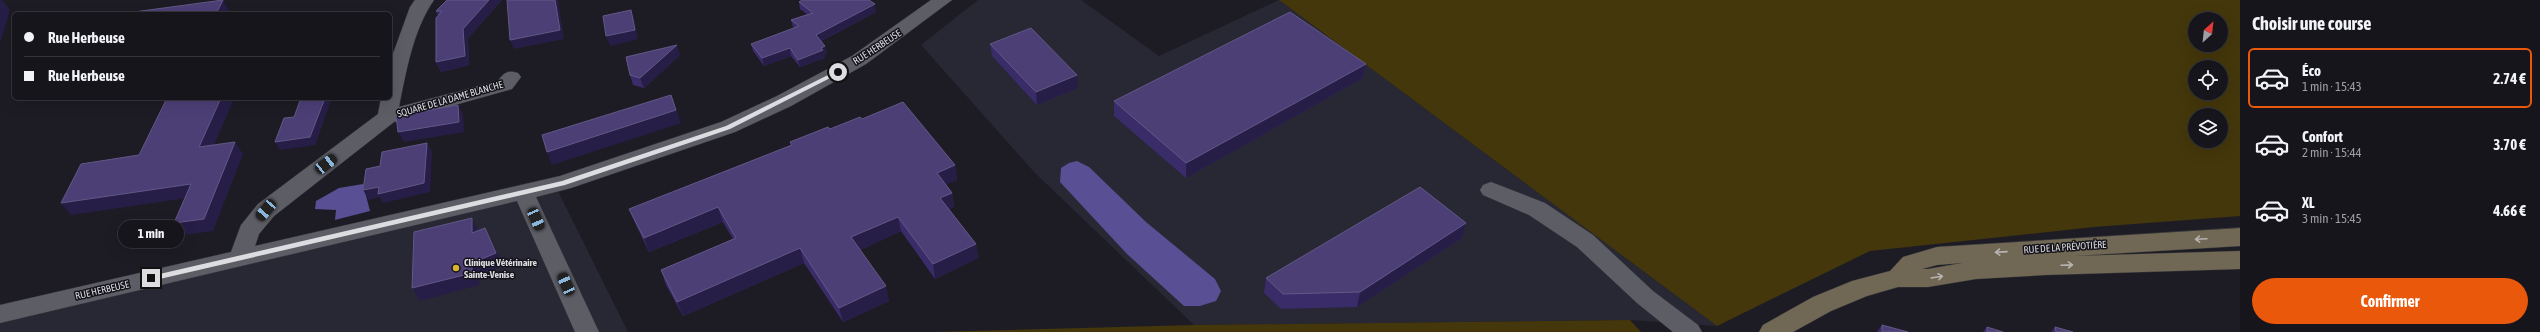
<!DOCTYPE html>
<html lang="fr">
<meta charset="utf-8">
<style>
body{margin:0;font-family:"Asap Condensed",sans-serif;background:#232228;color:#f1f3f6;height:100vh;display:flex;flex-direction:column;font-size:15px;white-space:nowrap}
*{box-sizing:border-box;margin:0}
p{font-size:13px;color:#9e9fa3}
.icon{flex:none;width:22px;height:22px;fill:none;stroke:currentColor;stroke-width:2;stroke-linecap:round;stroke-linejoin:round}
.map{position:relative;flex:1;overflow:hidden}
.details{display:flex;flex-direction:column;background:#16151b;width:300px}
.details>*{flex:none}
.guide{position:absolute;left:12px;top:12px;width:380px;height:88px;border-radius:6px;box-shadow:0 4px 16px #0002,0 0 0 1px #35343a;display:grid;align-content:center;height:88px;padding:0 12px;background:#16151b}
.needle{width:26px;rotate:27deg}
.tools{position:absolute;left:2188px;top:12px;display:grid;gap:8px}
.tools a{display:grid;place-items:center;width:40px;height:40px;border-radius:50%;background:#16151b;box-shadow:0 4px 16px #0002,0 0 0 1px #35343a;font-size:20px}
.end{position:absolute;width:18px;height:18px;margin:-9px;border:5px solid #dcdce1;background:#111;box-shadow:0 0 0 2px #111}
.from{border-radius:50%}
.bubble{position:absolute;height:28px;border-radius:14px;background:#16151b;box-shadow:0 4px 16px #0002,0 0 0 1px #35343a;font-size:13px;font-weight:700;line-height:28px;text-align:center}
.car{position:absolute;width:12px;height:24px;margin:-12px -6px;border-radius:5px;box-shadow:0 0 3px 1px #0007;background:linear-gradient(#222 24%,#8ab4d8 0 40%,#222 0 76%,#8ab4d8 0 86%,#222 0)}
.guide b{display:flex;align-items:center;gap:14px;height:38px;font-size:15px}
.guide b+b{border-top:1px solid #35343a}
.guide i{width:10px;height:10px;background:#f1f3f6}
ul{padding:0;list-style:none}
li{display:flex;align-items:center;gap:12px;height:60px;margin:0 8px 6px;padding:0 4px;border:2px solid transparent;border-radius:6px}
li div{flex:1}
li b{display:block;font-size:15px}
li em{font-style:normal;font-weight:700}
li.active{border-color:#ea580c}
li>.icon{width:36px;height:36px;stroke-width:1.5}
h2{padding:0 12px;font-size:18px;line-height:48px}
.action{display:flex;gap:8px;margin-top:auto;padding:8px 12px}
.action a{flex:1;height:46px;border-radius:24px;background:#ea580c;color:#fff;font-size:16px;font-weight:700;line-height:46px;text-align:center}
main{display:flex;flex:1;min-height:0}
.map>svg:first-child{display:block}
.built{fill:#282734}
.green{fill:#44370c;fill-rule:evenodd}
.water{fill:#594f94}
.lines{fill:none;stroke-linecap:round;stroke-linejoin:round}
.street-casing{stroke:#36363c;stroke-width:1}
.secondary-casing{stroke:#36363c;stroke-width:1}
.street{fill:#5d5d66;fill-rule:evenodd}
.secondary{fill:#706854;fill-rule:evenodd}
.wall{fill:#3a2c69}
.shaded-wall{fill:#271e48}
.building{fill:#4c3f76;stroke:#625887}
.oneway{stroke:#b6b3b0}
.route{fill:#dcdce1}
.poi-dot{fill:#d8b434;stroke:#14131a;stroke-width:1.5}
.labels{text-anchor:middle;dominant-baseline:central;stroke-width:3;stroke-linejoin:round;paint-order:stroke}
.street-label{font-size:10px;fill:#dcdce1;stroke:#14131a}
.poi-label{font-size:10px;font-weight:bold;fill:#dcdce1;stroke:#14131a;text-anchor:start}
</style>
<main>
<div class="map">
<svg width="2240" height="332" viewBox="0 0 2240 332">
<rect width="100%" height="100%" fill="#1d1c24"/>
<g class="built">
<path d="M978 0H1081L1159 56 1279 0 1717 326 1630 320 1194 325 1034 172 921 45Z"/>
<path d="M558 191 628 332H0V316Z"/>
</g>
<g class="green">
<path d="M1279 0H2240V216L2094 227 1870 251 1717 326ZM2195 19H2221V45H2195ZM2195 67H2221V93H2195ZM2195 115H2221V141H2195Z"/>
<path d="M1630 320 1641 332H933L1194 325Z"/>
</g>
<g class="water">
<path d="M1077 161 1089 167 1146 222 1215 279 1221 291 1216 301 1200 306H1184L1127 254 1060 182 1061 168 1069 163Z"/>
<path d="M363 184 370 211 335 220 336 210 315 209 316 201 339 188Z"/>
</g>
<g class="lines">
<defs>
<g id="street">
<path d="M415 0H434C413 30 406 72 399 107L498 81C504 72 508 70 518 73L521 77 512 89 394 122 274 216 259 234 255 246 560 176 721 122 777 96 852 56 931 0H952L866 64 791 106 735 132 571 188 536 197 599 332H575L517 201 0 323V305L231 252 241 225 258 204 378 114 381 98H390V62L410 7Z"/>
<path d="M1491 182 1545 203 1593 235 1653 291 1698 325 1702 332H1673L1637 303 1577 247 1529 215 1483 195 1480 190 1483 185Z"/>
</g>
<path id="secondary" d="M2240 228V246L2074 256 2240 251V269L2045 275 1976 279 1928 287H1898L1867 296 1831 311 1793 332H1759L1763 325 1813 297 1852 281 1890 271 1903 257 1937 247ZM1962 263 1928 269H1922L1937 265Z"/>
</defs>
<use href="#street" class="street-casing"/>
<use href="#secondary" class="secondary-casing"/>
<use href="#street" class="street"/>
<use href="#secondary" class="secondary"/>
</g>
<g class="wall">
<path d="M447 0H502L468 38 469 65 441 72 436 62 438 15 436 11Z"/>
<path d="M799 2 876 12 821 41 827 53 824 55 825 58 800 67 791 56 764 66 753 51 751 44 794 28 793 27 791 20 807 14 800 9Z"/>
<path d="M990 44 1078 88 1037 105 992 56Z"/>
<path d="M680 55 644 88 633 85 630 75Z"/>
<path d="M1366 64 1363 78 1186 178 1114 116V101Z"/>
<path d="M862 119 955 165 957 180 946 184 952 193 954 207 949 209 976 244 978 258 935 279 901 231 860 250 889 301 843 322 804 263 683 316 666 285 661 270 733 239 723 222 649 252 635 223 629 209 791 145 790 142Z"/>
<path d="M1466 223 1462 238 1357 307 1281 309 1264 293 1266 278Z"/>
<path d="M1882 325 1908 332H1877Z"/>
<path d="M1987 327 2003 332H1983Z"/>
<path d="M2055 327 2073 332H2051Z"/>
</g>
<g class="shaded-wall">
<path d="M0 0H2L10 10 0 43Z"/>
<path d="M223 0 230 13V14H216Z"/>
<path d="M489 0H502L468 38 469 65 441 72 436 62 463 29Z"/>
<path d="M555 0H558L564 39 514 49 510 40Z"/>
<path d="M875 4 876 12 818 42 816 35Z"/>
<path d="M631 10 634 19 638 39 610 46 606 36Z"/>
<path d="M677 45 680 55 644 88 640 78Z"/>
<path d="M825 46 827 53 824 55 825 58 800 67 798 60Z"/>
<path d="M790 48 791 56 764 66 762 58Z"/>
<path d="M1366 64 1363 78 1186 178V163Z"/>
<path d="M1077 75 1078 88 1037 105 1036 92Z"/>
<path d="M671 95 681 123 552 165 547 152Z"/>
<path d="M221 98H233L234 99 208 159 199 147Z"/>
<path d="M325 98H332L315 145 280 150 275 142Z"/>
<path d="M458 105 463 115 464 132 404 142 398 132Z"/>
<path d="M235 142 243 154 213 231 183 235 174 223Z"/>
<path d="M427 143 432 152 430 192 383 203 380 197 369 200 363 190Z"/>
<path d="M955 165 957 180 939 187 937 173Z"/>
<path d="M191 184 200 196 71 215 61 203Z"/>
<path d="M952 193 954 207 942 213 940 198Z"/>
<path d="M718 207 723 222 649 252 644 238Z"/>
<path d="M898 217 901 231 855 252 851 237Z"/>
<path d="M472 218 479 231 472 233Z"/>
<path d="M1466 223 1462 238 1357 307 1360 292Z"/>
<path d="M485 228 491 240 503 266 479 276V285L420 301 412 288Z"/>
<path d="M976 244 978 258 935 279 933 264Z"/>
<path d="M800 248 804 263 683 316 677 302Z"/>
<path d="M886 286 889 301 843 322 839 308Z"/>
</g>
<g class="building">
<path d="M223 0 216 14H119Z"/>
<path d="M447 0H489L463 29 465 56 436 62V18L442 11H436Z"/>
<path d="M507 0H555L560 30 510 40Z"/>
<path d="M802 0H869L875 4 816 35 825 46 821 48 823 50 798 60 790 48 762 58 751 44 799 26 791 20 813 13 799 2Z"/>
<path d="M631 10 635 30 606 36 603 16Z"/>
<path d="M1290 12 1366 64 1186 163 1114 101Z"/>
<path d="M1031 28 1077 75 1036 92 990 44Z"/>
<path d="M677 45 640 78 630 75 626 57Z"/>
<path d="M671 95 676 110 547 152 542 135Z"/>
<path d="M167 98H221L199 147 235 142 204 219 174 223 191 184 61 203 81 164 139 155Z"/>
<path d="M301 98H325L310 137 275 142 284 118 294 117Z"/>
<path d="M903 102 955 165 937 173 952 193 940 198 976 244 933 264 898 217 851 237 886 286 839 308 800 248 677 302 661 270 736 238 718 207 644 238 629 209 792 145 790 142 828 127 830 129 860 117 862 119Z"/>
<path d="M458 105 459 122 398 132 396 116Z"/>
<path d="M427 143 424 183 378 194 379 187 363 190 366 169 380 166 382 152Z"/>
<path d="M1420 187 1466 223 1360 292 1283 294 1266 278Z"/>
<path d="M472 218V233L485 228 496 253 472 263V273L412 288 414 232Z"/>
<path d="M1882 325 1908 332H1882Z"/>
<path d="M1987 327 2003 332H1987Z"/>
<path d="M2055 327 2073 332H2056Z"/>
</g>
<defs><path id="oneway-shaft" d="M-6 0H5M1.5-3L5.5 0L1.5 3" fill="none" stroke-width="1.6" stroke-linecap="round" stroke-linejoin="round"/></defs>
<g class="oneway">
<use href="#oneway-shaft" transform="translate(2201 239) rotate(177)"/>
<use href="#oneway-shaft" transform="translate(2001 252) rotate(176)"/>
<use href="#oneway-shaft" transform="translate(2067 265) rotate(-2)"/>
<use href="#oneway-shaft" transform="translate(1937 277) rotate(-9)"/>
</g>
<path class="route" d="M838 70 840 73 730 129 565 185 151 281 147 278 151 276 562 181 726 126Z"/>
<circle class="poi-dot" cx="456" cy="268" r="4"/>
<g class="labels">
<g class="street-label">
<text transform="translate(877 47) rotate(-33)">RUE HERBEUSE</text>
<text transform="translate(450 99) rotate(-16)">SQUARE DE LA DAME BLANCHE</text>
<text transform="translate(2065 247) rotate(-4)">RUE DE LA PRÉVOTIÈRE</text>
<text transform="translate(102 290) rotate(-13)">RUE HERBEUSE</text>
</g>
<g class="poi-label">
<text x="464" y="262">Clinique Vétérinaire<tspan x="464" dy="12">Sainte-Venise</tspan></text>
</g>
</g>
</svg>
<div class="tools">
<a><svg class="needle" viewBox="-14 -14 28 28"><path d="M0-13l5 13h-10z" fill="#e53935"/><path d="M0 13l5-13h-10z" fill="#9e9fa3"/></svg></a>
<a><svg class="icon" aria-label="locate" viewBox="0 0 24 24"><circle cx="12" cy="12" r="6"/><path d="M12 2v4M12 18v4M2 12h4M18 12h4"/></svg></a>
<a><svg class="icon" aria-label="layers" viewBox="0 0 24 24"><path d="M12 4l9 5-9 5-9-5zM3 14l9 5 9-5"/></svg></a>
</div>
<i class="end from" style="left:838px;top:72px"></i>
<i class="end" style="left:151px;top:278px"></i>
<div class="bubble" style="left:118px;top:220px;width:66px">1 min</div>
<i class="car" style="left:326px;top:164px;rotate:52deg"></i>
<i class="car" style="left:266px;top:210px;rotate:221deg"></i>
<i class="car" style="left:536px;top:219px;rotate:156deg"></i>
<i class="car" style="left:566px;top:284px;rotate:336deg"></i>
<div class="guide">
<b><i class="from"></i>Rue Herbeuse</b>
<b><i></i>Rue Herbeuse</b>
</div>
</div>
<section class="details">
<h2>Choisir une course</h2>
<ul>
<li class="active"><svg class="icon" aria-label="car" viewBox="0 0 24 24"><path d="M5 17H2v-5l4-1 3-4h7l3 4 3 1v5h-3M9 17h6M6 11h13"/><circle cx="7" cy="17" r="2"/><circle cx="17" cy="17" r="2"/></svg><div><b>Éco</b><p>1 min · 15:43</p></div><em>2.74 €</em></li>
<li><svg class="icon" aria-label="car" viewBox="0 0 24 24"><path d="M5 17H2v-5l4-1 3-4h7l3 4 3 1v5h-3M9 17h6M6 11h13"/><circle cx="7" cy="17" r="2"/><circle cx="17" cy="17" r="2"/></svg><div><b>Confort</b><p>2 min · 15:44</p></div><em>3.70 €</em></li>
<li><svg class="icon" aria-label="car" viewBox="0 0 24 24"><path d="M5 17H2v-5l4-1 3-4h7l3 4 3 1v5h-3M9 17h6M6 11h13"/><circle cx="7" cy="17" r="2"/><circle cx="17" cy="17" r="2"/></svg><div><b>XL</b><p>3 min · 15:45</p></div><em>4.66 €</em></li>
</ul>
<div class="action"><a>Confirmer</a></div>
</section>
</main>
